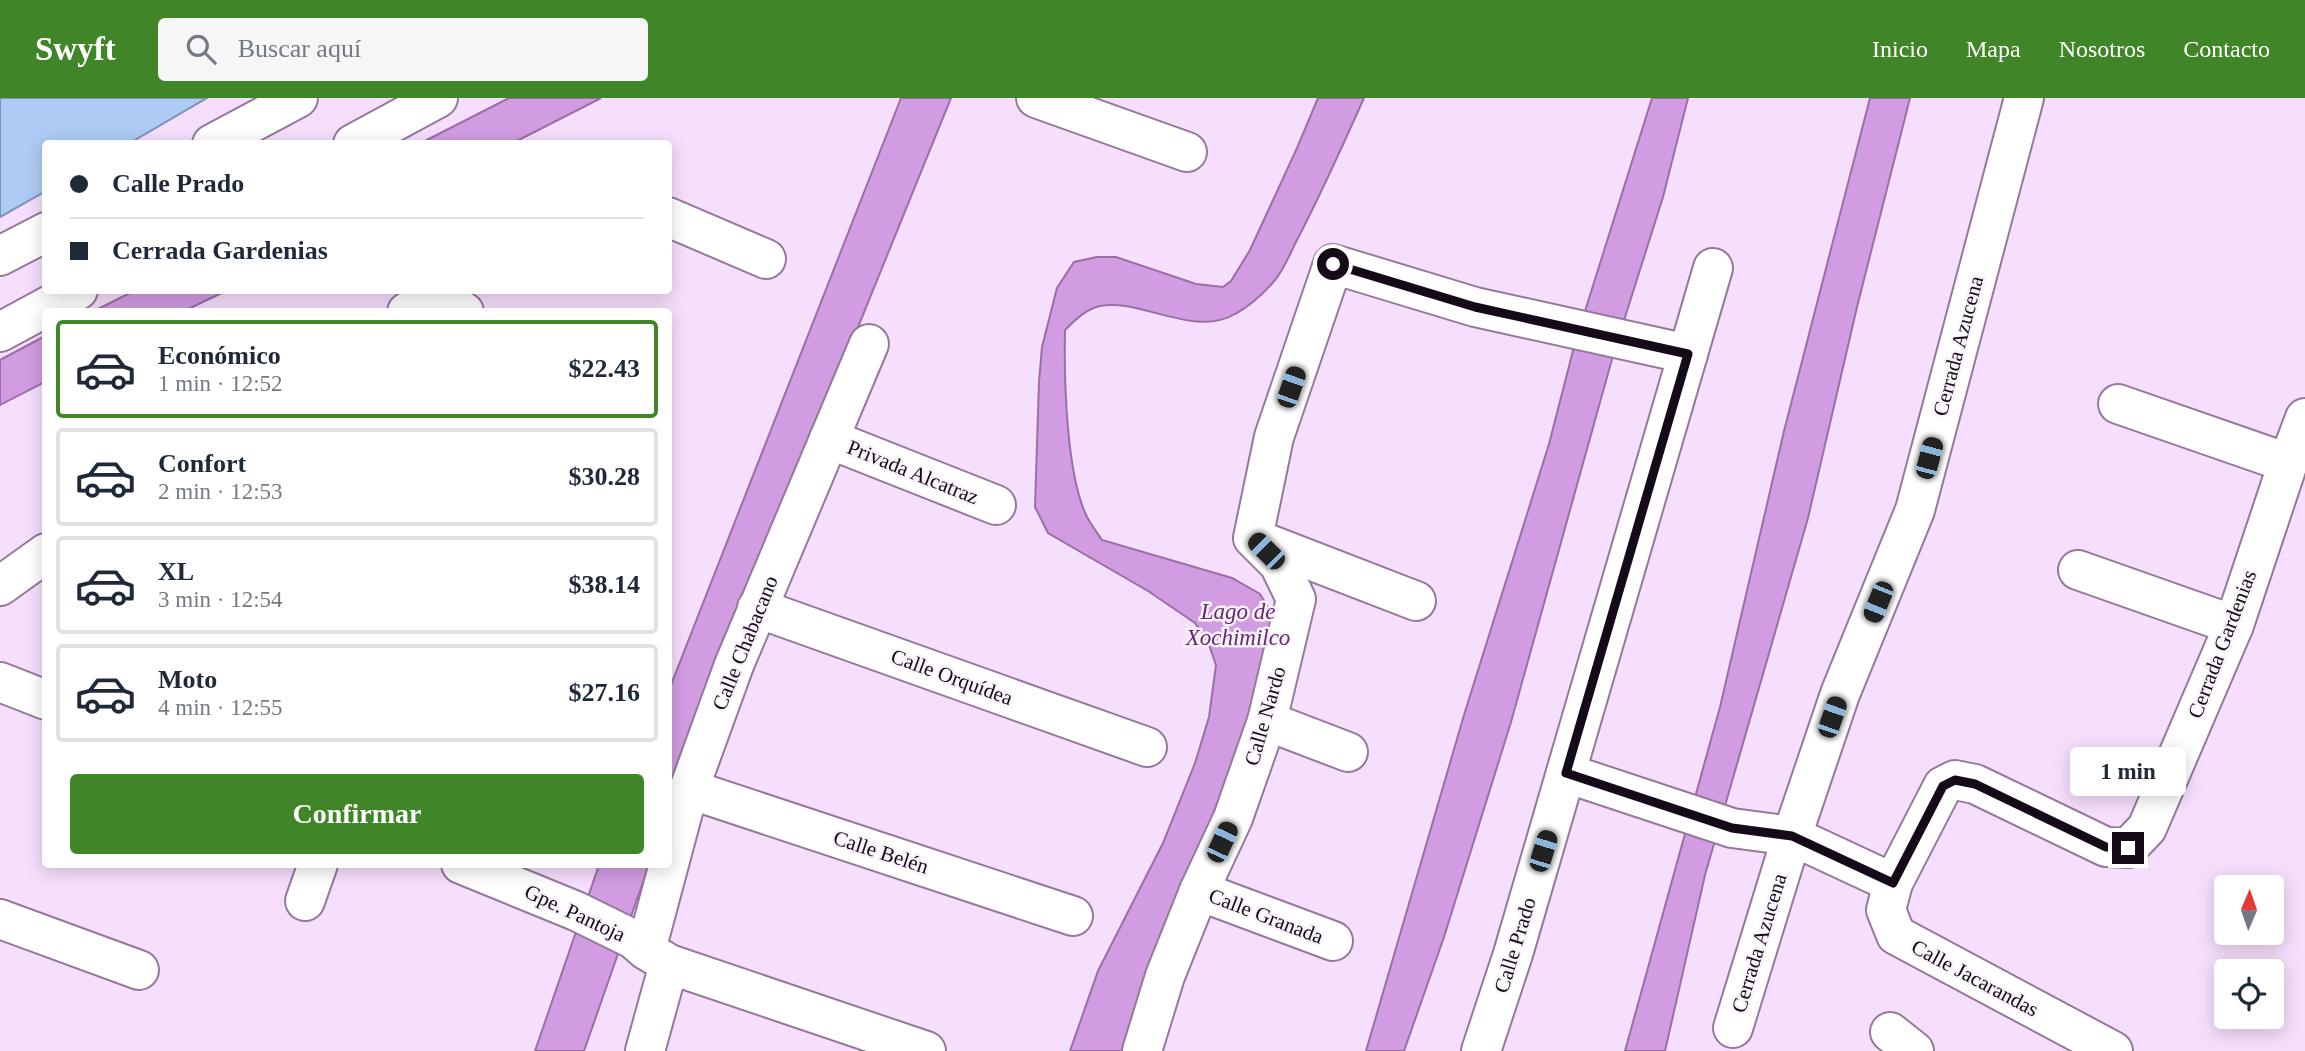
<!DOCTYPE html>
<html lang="es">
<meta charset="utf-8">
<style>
body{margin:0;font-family:Georgia,serif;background:#f6f6f7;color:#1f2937;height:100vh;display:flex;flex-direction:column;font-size:26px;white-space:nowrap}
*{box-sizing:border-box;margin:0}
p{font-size:23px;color:#747a83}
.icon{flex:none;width:38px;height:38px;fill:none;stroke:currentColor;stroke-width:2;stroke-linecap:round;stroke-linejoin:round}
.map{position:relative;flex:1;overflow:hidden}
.panel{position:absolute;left:42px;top:210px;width:630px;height:560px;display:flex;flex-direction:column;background:#fff;border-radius:7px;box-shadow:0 4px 18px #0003}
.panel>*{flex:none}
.guide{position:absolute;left:42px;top:42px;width:630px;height:154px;border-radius:7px;box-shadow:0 4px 18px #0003;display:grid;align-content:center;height:154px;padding:0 28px;background:#fff}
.needle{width:46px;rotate:2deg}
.buttons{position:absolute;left:2214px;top:777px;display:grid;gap:14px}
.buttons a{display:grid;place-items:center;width:70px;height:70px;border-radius:7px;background:#fff;box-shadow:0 4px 18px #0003;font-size:35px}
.end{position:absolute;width:32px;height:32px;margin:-16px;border:9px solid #150b18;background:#fff;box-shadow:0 0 0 4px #fff}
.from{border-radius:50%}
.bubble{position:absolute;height:49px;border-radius:7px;background:#fff;box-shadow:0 4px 18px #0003;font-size:23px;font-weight:800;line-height:49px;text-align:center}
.car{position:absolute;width:21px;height:42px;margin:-21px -10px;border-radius:9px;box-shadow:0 0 5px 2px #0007;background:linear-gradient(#222 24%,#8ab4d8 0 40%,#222 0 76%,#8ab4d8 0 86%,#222 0)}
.guide b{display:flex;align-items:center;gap:24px;height:66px;font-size:26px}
.guide b+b{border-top:2px solid #e0e1e3}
.guide i{width:18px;height:18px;background:#1f2937}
ul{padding:12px 0 0;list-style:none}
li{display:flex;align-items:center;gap:21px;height:98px;margin:0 14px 10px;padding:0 14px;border:4px solid #e0e1e3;border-radius:7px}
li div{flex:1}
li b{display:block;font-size:26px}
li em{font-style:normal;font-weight:800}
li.current{border-color:#418529}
li>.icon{width:63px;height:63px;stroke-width:1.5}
.action{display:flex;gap:14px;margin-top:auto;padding:14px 28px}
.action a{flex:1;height:80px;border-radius:7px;background:#418529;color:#fff;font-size:28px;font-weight:800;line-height:80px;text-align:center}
header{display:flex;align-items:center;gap:42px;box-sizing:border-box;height:98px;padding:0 35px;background:#418529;color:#fff}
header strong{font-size:33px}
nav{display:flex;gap:38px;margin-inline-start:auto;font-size:24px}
.search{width:490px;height:63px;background:#f6f6f7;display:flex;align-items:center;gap:18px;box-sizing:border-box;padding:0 24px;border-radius:7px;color:#747a83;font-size:26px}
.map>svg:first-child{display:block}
.water{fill:#d29ce2;stroke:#9970a5;stroke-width:2}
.building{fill:#aecbf5;stroke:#7b93b7;stroke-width:2}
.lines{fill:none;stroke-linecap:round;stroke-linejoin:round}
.minor-casing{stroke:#94799b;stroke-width:42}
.minor{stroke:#fff;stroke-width:38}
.route{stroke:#150b18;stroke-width:9}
.labels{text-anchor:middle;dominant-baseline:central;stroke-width:5;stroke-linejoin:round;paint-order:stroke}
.street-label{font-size:21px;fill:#150b18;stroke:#f9f3fa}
.water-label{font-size:23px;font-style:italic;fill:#662577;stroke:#f9f3fa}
</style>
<header>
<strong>Swyft</strong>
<div class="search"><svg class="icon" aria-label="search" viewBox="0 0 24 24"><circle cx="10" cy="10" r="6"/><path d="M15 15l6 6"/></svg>Buscar aquí</div>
<nav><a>Inicio</a><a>Mapa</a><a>Nosotros</a><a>Contacto</a></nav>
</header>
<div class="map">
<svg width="2305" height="953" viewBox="0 0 2305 953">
<rect width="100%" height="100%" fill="#f6defd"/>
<g class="water">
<path d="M509 0H601L513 45H421Z"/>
<path d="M901 0H951L826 308 669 712V592Z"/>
<path d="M1318 0H1364C1343 47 1322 94 1298 140 1291 153 1285 170 1275 182 1264 195 1250 208 1235 216 1194 240 1140 200 1100 208 1086 211 1075 222 1065 232 1064 280 1066 376 1087 419 1091 427 1097 434 1102 442L1232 480 1260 496 1272 516 1274 532 1269 563 1219 715 1122 953H1070L1098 873 1163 745 1195 665 1209 619 1216 567 1208 544 1195 525 1148 493 1048 435 1035 409 1039 284 1042 249 1057 190 1074 164 1097 159H1116L1196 186 1223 189 1231 183 1250 152 1297 50Z"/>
<path d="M1652 0H1688L1663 99 1614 254 1511 624 1444 839 1404 953H1366L1464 617 1549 346 1575 245Z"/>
<path d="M1870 0H1910L1857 209 1808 420 1705 777 1665 953H1625L1720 609 1784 333Z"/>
<path d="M134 193 135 192 226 193 184 213H94Z"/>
<path d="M45 238V284L0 307V262Z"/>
<path d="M599 767H649L584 953H535Z"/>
</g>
<path class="building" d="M0 0H207L128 46H46V93L0 119Z"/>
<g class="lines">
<defs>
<g id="minor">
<path d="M1036 0 1187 54"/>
<path d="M212 46 298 0"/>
<path d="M353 46 438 0"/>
<path d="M668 119 766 161"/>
<path d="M0 158 46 134"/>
<path d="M433 197 464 214"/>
<path d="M407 214 440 192"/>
<path d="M0 234 78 192"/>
<path d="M2118 306 2288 365"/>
<path d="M829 341 996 407"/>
<path d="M1258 442 1416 503"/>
<path d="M2078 472 2234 527"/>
<path d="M0 488 46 455"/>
<path d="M757 510 1147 649"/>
<path d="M0 584 46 602"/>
<path d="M1267 623 1348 654"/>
<path d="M1566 675 1732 730 1792 738 1893 785"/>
<path d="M689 691 1073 818"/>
<path d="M461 766 576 813 633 841 646 852 669 866 926 953"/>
<path d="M1199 793 1333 843"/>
<path d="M305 803 318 766"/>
<path d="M0 821 139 872"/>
<path d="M646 852 689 691 734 567 869 246"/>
<path d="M1733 930 1792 738 1840 596 1915 412 2024 0"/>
<path d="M1890 934 1914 953"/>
<path d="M645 953 669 866"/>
<path d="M1142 953 1165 878 1199 793 1233 720 1267 623 1296 501 1279 466 1253 440 1274 339 1333 166 1475 209 1688 256"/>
<path d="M1481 953 1513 856 1713 170"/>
<path d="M2113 953 1896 837 1886 812 1893 785 1943 688 1955 682 1975 686 2106 749 2128 750 2147 730 2234 527 2288 365 2305 320"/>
</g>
</defs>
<use href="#minor" class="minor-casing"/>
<use href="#minor" class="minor"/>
</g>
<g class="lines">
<path class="route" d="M1333 166 1475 209 1688 256 1566 675 1732 730 1792 738 1893 785 1943 688 1955 682 1975 686 2106 749 2128 750"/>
</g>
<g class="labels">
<g class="street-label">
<text transform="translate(1958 248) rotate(-75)">Cerrada Azucena</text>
<text transform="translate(913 374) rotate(22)">Privada Alcatraz</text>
<text transform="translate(745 545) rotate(-68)">Calle Chabacano</text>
<text transform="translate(2222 546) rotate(-69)">Cerrada Gardenias</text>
<text transform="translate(952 579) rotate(20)">Calle Orquídea</text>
<text transform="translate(1265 618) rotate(-74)">Calle Nardo</text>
<text transform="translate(881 754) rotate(18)">Calle Belén</text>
<text transform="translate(575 815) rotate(25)">Gpe. Pantoja</text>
<text transform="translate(1266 818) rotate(21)">Calle Granada</text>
<text transform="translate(1759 845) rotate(-73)">Cerrada Azucena</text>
<text transform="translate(1515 847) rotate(-73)">Calle Prado</text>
<text transform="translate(1975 880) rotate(28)">Calle Jacarandas</text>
</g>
<g class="water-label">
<text x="1238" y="513">Lago de<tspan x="1238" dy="26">Xochimilco</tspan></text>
</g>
</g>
</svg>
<div class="buttons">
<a><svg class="needle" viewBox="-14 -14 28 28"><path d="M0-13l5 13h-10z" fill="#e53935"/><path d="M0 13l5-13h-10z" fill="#747a83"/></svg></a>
<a><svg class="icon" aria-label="locate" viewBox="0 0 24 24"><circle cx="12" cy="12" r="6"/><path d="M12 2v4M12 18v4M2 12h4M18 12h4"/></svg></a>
</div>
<i class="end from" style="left:1333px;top:166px"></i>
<i class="end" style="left:2128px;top:750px"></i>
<div class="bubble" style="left:2070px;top:649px;width:116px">1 min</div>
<i class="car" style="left:1291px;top:289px;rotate:19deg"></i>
<i class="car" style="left:1929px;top:360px;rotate:15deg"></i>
<i class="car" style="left:1266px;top:453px;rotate:315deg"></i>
<i class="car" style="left:1878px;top:504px;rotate:202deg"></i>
<i class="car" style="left:1832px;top:619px;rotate:19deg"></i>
<i class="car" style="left:1222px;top:744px;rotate:25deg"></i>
<i class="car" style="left:1543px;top:753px;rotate:17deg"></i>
<div class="guide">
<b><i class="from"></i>Calle Prado</b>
<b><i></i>Cerrada Gardenias</b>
</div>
<section class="panel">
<ul>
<li class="current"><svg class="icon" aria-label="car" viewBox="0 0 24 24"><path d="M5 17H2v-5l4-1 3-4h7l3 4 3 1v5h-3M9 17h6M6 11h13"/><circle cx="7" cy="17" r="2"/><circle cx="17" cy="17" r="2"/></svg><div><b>Económico</b><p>1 min · 12:52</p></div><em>$22.43</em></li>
<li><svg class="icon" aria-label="car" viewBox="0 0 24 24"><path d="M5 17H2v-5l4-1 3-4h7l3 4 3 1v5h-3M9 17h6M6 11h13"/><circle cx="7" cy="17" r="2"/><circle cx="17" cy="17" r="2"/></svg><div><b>Confort</b><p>2 min · 12:53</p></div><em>$30.28</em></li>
<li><svg class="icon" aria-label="car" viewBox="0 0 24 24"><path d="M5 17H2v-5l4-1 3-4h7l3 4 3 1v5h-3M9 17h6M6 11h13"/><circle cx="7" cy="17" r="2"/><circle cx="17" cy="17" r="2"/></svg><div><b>XL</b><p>3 min · 12:54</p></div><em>$38.14</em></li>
<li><svg class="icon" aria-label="car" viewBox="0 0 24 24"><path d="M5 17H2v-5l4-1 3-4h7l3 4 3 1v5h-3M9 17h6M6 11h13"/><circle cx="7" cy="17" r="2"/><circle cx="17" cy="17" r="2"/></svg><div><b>Moto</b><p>4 min · 12:55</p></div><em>$27.16</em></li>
</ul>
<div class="action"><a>Confirmar</a></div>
</section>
</div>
